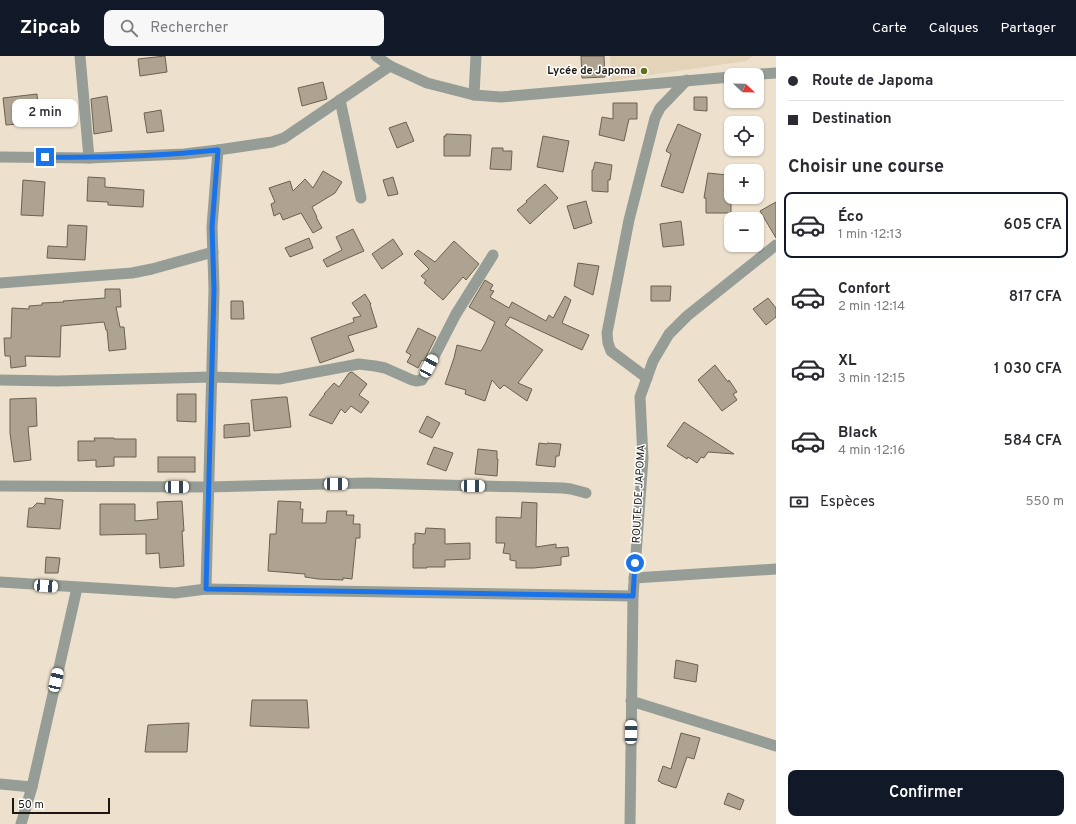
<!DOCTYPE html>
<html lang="fr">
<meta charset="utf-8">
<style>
body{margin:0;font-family:Overpass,sans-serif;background:#f7f7f7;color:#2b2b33;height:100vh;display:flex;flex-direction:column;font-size:15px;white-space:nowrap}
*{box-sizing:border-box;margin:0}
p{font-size:13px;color:#7c7c81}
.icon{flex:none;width:22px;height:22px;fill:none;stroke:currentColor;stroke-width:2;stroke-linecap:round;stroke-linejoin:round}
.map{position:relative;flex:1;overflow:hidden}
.side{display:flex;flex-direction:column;background:#fff;width:300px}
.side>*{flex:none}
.banner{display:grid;align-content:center;height:88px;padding:0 12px;background:#fff}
.needle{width:26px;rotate:112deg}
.fabs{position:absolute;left:724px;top:12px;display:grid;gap:8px}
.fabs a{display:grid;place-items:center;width:40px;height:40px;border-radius:8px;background:#fff;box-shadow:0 1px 3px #0004;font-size:20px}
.scale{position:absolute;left:12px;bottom:10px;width:98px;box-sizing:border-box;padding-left:4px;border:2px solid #1d1912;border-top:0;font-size:11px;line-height:14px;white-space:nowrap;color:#1d1912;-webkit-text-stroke:3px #fff;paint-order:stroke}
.end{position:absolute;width:18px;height:18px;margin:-9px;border:5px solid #1a73e8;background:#fff;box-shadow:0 0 0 2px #fff}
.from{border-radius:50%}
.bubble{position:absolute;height:28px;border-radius:8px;background:#fff;box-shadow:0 1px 3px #0004;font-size:13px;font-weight:600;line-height:28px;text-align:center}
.car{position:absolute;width:12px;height:24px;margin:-12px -6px;border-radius:5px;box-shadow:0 0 3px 1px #0007;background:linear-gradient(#fff 24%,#345 0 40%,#fff 0 76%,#345 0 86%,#fff 0)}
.banner b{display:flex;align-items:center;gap:14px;height:38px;font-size:15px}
.banner b+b{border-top:1px solid #e1e1e2}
.banner i{width:10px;height:10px;background:#2b2b33}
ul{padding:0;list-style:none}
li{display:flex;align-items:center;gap:12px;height:66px;margin:0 8px 6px;padding:0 4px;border:2px solid transparent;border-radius:8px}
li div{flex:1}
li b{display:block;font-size:15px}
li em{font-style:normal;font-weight:600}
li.on{border-color:#111827}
li>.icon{width:36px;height:36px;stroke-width:1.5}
h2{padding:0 12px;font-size:18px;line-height:48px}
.pay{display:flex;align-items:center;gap:10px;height:44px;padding:0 12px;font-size:15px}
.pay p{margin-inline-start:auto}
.button{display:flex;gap:8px;margin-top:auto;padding:8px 12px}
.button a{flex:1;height:46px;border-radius:8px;background:#111827;color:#fff;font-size:16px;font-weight:600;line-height:46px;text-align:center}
header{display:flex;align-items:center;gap:24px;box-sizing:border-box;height:56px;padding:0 20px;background:#111827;color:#fff}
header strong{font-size:19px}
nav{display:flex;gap:22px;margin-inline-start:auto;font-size:14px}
.search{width:280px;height:36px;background:#f7f7f7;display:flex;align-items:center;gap:10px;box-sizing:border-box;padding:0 14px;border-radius:8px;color:#7c7c81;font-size:15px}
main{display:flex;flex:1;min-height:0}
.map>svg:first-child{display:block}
.built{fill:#e3d4b9}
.building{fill:#aea390;stroke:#6b614f}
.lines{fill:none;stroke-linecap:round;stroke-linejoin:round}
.minor{stroke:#969d96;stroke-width:11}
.tertiary{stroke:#969d96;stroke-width:11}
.route{stroke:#1a73e8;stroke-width:5}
.poi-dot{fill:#63701b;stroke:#fff;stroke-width:1.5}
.labels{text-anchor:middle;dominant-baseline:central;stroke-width:3;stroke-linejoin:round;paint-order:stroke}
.poi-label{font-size:11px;font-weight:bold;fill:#1d1912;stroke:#fff;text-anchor:end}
.street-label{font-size:11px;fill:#1d1912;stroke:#fff}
</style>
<header>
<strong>Zipcab</strong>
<div class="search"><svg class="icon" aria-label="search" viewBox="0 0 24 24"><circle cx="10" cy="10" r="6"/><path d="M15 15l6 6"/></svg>Rechercher</div>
<nav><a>Carte</a><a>Calques</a><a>Partager</a></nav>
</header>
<main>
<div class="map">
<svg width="776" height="768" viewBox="0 0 776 768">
<rect width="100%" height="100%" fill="#ede1cd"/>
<path class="built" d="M610 0H753L746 5 610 25Z"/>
<g class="building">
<path d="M165 0 167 16 140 20 138 3Z"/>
<path d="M581 0H604L605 21 582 22Z"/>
<path d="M323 26 327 43 302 50 298 32Z"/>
<path d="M37 38 38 47 56 45 59 63 43 66 6 69 3 42Z"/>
<path d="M107 40 112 75 94 78 91 43Z"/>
<path d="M694 41H707V55L694 54Z"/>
<path d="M613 47H637V63H629L624 85 599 79 602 61 613 63Z"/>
<path d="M161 54 164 75 147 77 144 57Z"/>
<path d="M406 66 414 85 397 92 389 72Z"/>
<path d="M678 68 701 78 683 137 661 130 671 98 666 95Z"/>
<path d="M446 78 471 79 470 100H444V80H446Z"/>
<path d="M543 80 569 85 563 116 537 111Z"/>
<path d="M492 92H503V95H512L511 114 490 113Z"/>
<path d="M595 106 612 109 610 124H608V136L592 135V114H593Z"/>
<path d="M323 115 342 126 335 137 312 151 317 161H316L322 172 313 177 301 157 283 164 280 157 274 160 271 148 275 146 269 132 290 125 293 135 305 123 313 132Z"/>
<path d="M708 117 727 119 724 135H731V157H706V142H704Z"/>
<path d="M88 121 105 122V131L144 134 143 151 108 149V146L87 145Z"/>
<path d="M393 121 398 138 388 140 383 124Z"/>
<path d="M23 124 45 126 43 160 21 159Z"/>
<path d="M545 128 558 142 530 168 517 154 527 146 526 145Z"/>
<path d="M586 145 592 167 574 173 567 150Z"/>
<path d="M776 146V182L760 155Z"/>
<path d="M681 165 684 189 663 191 660 168Z"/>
<path d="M68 169 87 170 85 204 47 202 48 190 67 191Z"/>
<path d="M353 173 364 195 327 211 323 204 342 194 336 181Z"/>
<path d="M309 182 313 192 290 201 285 192Z"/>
<path d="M393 183 403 198 382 213 372 198Z"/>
<path d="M454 185 479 208 466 224 463 221 443 244 424 227 426 224 421 220 429 213 414 198 418 194 435 206Z"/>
<path d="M578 207 599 210 593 239 574 230Z"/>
<path d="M485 224 493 229 490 234 494 235 490 241 509 252 512 246 546 265 549 259 553 262 565 240 571 244 562 267 589 279 582 294 510 261 505 269 543 294 518 327 532 333 527 345 504 329 500 333 492 324 485 345 465 338 466 334 445 328 454 302 457 289 481 295 485 288 495 266 469 251Z"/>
<path d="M651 230H671L670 245H651Z"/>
<path d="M105 233H120L121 251H116L120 271H124L126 293 109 295 107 274H106L104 266 61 270 60 301 25 300 26 310 11 312 10 300H5L4 282H11L12 252 29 253V250L42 249V247L64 246 63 245 105 242Z"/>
<path d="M365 238 371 248H370L377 271 348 280 354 295 320 307 311 282 354 266 353 262 361 260 352 247Z"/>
<path d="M768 242 776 252V261L766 269 753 253Z"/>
<path d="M231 245H243L244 263H231Z"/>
<path d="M418 272 436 281 424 305 422 304 418 312 407 306 411 299 406 296Z"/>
<path d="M715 309 728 326 729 324 737 336 733 338 737 344 722 355 698 324Z"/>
<path d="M352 316 367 328 359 339 369 346 361 357 351 350 345 357 341 353 332 368 309 359 325 338H324L334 327 339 331 349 317Z"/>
<path d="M177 338H196V366L177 365Z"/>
<path d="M283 341H287L291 371 254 375 251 344Z"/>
<path d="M36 342 37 370 28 371 31 404 14 406 10 377V343Z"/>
<path d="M427 360 440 367 432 382 419 376Z"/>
<path d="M684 366 734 398 708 396 704 402 701 401 697 407 688 401 687 403 667 390Z"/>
<path d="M249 367 250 380 224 382V369Z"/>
<path d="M94 382H114V383H136V401H114V410L96 411V404L78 405V385H95Z"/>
<path d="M539 387 547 388V387L561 388 559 400H556L555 411 536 409Z"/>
<path d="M434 391 453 397 446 415 427 408Z"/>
<path d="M478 393 497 395V403H498L497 420 475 418Z"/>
<rect x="158" y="401" width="37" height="15"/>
<path d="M45 442 63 444 60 473 27 471 29 452H32L37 447 45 448Z"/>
<path d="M182 445 184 475H182L184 510 160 512 159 497 146 498V478L100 479V448H135V465L158 463 157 446Z"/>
<path d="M278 445 301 446 300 453H303L302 467H326L327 455H347L346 459H354L353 468H360V482H356L352 523 343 522V524L318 523 305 521V518L268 515 270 478H276Z"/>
<path d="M522 446 537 447 536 491 556 488V492L568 491 569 500 561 501V509L534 512H516V505L510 504V498L503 497 505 487H496V461L521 462Z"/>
<path d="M426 472 445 473V488L470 487V503L445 504V511H427V512H413V488H415V477L425 478Z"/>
<path d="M46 501 60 502 58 517H45Z"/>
<path d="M676 604 698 609 696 626 674 622Z"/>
<path d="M252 644H307L309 672 250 670Z"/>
<path d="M189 667 187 696H145L148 669Z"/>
<path d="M681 677 700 682 694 703 687 701 676 732 661 727V726L658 725 663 710 671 713Z"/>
<path d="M728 737 744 744 740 754 724 748Z"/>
</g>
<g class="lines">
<g class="minor">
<path d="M80 0 89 102"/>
<path d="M376 0 390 10 427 27 474 39 501 41 731 21"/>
<path d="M749 19 776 17"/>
<path d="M474 39 476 0"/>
<path d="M340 44 361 142"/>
<path d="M0 101 89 102 184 98 218 94 272 86 284 82 390 10"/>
<path d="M0 227 132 217 152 213 213 196"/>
<path d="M647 322 611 295 608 287 607 277 629 164 655 62 660 52 687 24"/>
<path d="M0 324 57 325 211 321 279 323 359 308 375 310 385 312 412 324 416 325 422 324 456 258 493 199"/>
<path d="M0 430 208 431 367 427 563 432 571 433 586 437"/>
<path d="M634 522 776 513"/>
<path d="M0 526 175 537 206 533 633 540"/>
<path d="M206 533 214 233 212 171 218 94"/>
<path d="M631 645 776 690"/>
<path d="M0 728 32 731"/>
<path d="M21 768 32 731 77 532"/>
</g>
<path class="tertiary" d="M630 768 633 540 643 402 640 341 653 305 669 278 687 260 776 189"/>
</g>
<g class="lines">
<path class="route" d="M45 101C103 102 160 100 218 94L212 171 214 233 206 533 633 540 635 507"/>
</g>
<circle class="poi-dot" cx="644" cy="15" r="4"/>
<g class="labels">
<g class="poi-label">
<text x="636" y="15">Lycée de Japoma</text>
</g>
<g class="street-label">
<text transform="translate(639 438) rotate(-87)">ROUTE DE JAPOMA</text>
</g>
</g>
</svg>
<div class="fabs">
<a><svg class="needle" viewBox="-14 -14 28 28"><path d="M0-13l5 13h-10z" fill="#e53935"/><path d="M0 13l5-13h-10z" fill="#7c7c81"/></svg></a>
<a><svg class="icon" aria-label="locate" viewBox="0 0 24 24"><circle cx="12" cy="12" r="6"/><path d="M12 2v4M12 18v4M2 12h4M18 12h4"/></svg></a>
<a>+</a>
<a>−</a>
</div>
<div class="scale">50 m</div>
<i class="end from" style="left:635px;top:507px"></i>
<i class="end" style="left:45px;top:101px"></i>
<div class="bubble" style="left:12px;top:43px;width:66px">2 min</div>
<i class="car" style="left:429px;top:310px;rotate:28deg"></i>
<i class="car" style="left:336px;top:428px;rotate:89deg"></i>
<i class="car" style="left:473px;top:430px;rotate:91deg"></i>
<i class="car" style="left:177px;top:431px;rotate:90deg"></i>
<i class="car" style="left:46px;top:530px;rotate:94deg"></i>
<i class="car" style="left:56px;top:624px;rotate:13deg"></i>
<i class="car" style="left:631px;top:676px;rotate:1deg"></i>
</div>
<section class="side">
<div class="banner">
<b><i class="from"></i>Route de Japoma</b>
<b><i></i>Destination</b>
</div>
<h2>Choisir une course</h2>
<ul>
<li class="on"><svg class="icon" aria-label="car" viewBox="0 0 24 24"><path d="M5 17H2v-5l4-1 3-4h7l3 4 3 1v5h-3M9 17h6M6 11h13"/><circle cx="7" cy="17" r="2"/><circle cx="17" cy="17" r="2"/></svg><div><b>Éco</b><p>1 min · 12:13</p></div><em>605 CFA</em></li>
<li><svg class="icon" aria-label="car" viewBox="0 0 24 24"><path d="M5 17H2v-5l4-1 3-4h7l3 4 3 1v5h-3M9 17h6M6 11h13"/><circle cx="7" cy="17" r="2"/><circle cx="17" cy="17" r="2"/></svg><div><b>Confort</b><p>2 min · 12:14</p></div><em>817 CFA</em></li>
<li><svg class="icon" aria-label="car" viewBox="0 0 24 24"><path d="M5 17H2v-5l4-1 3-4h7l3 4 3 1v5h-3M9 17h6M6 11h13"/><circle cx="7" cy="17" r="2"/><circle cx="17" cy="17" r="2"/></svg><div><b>XL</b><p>3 min · 12:15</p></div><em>1 030 CFA</em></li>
<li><svg class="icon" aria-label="car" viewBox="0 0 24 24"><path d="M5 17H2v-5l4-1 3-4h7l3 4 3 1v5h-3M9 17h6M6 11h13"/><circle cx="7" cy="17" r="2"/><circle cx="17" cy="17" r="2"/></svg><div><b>Black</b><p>4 min · 12:16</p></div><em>584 CFA</em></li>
</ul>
<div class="pay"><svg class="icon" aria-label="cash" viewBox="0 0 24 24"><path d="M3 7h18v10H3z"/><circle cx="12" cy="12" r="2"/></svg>Espèces<p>550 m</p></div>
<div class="button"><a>Confirmer</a></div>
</section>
</main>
